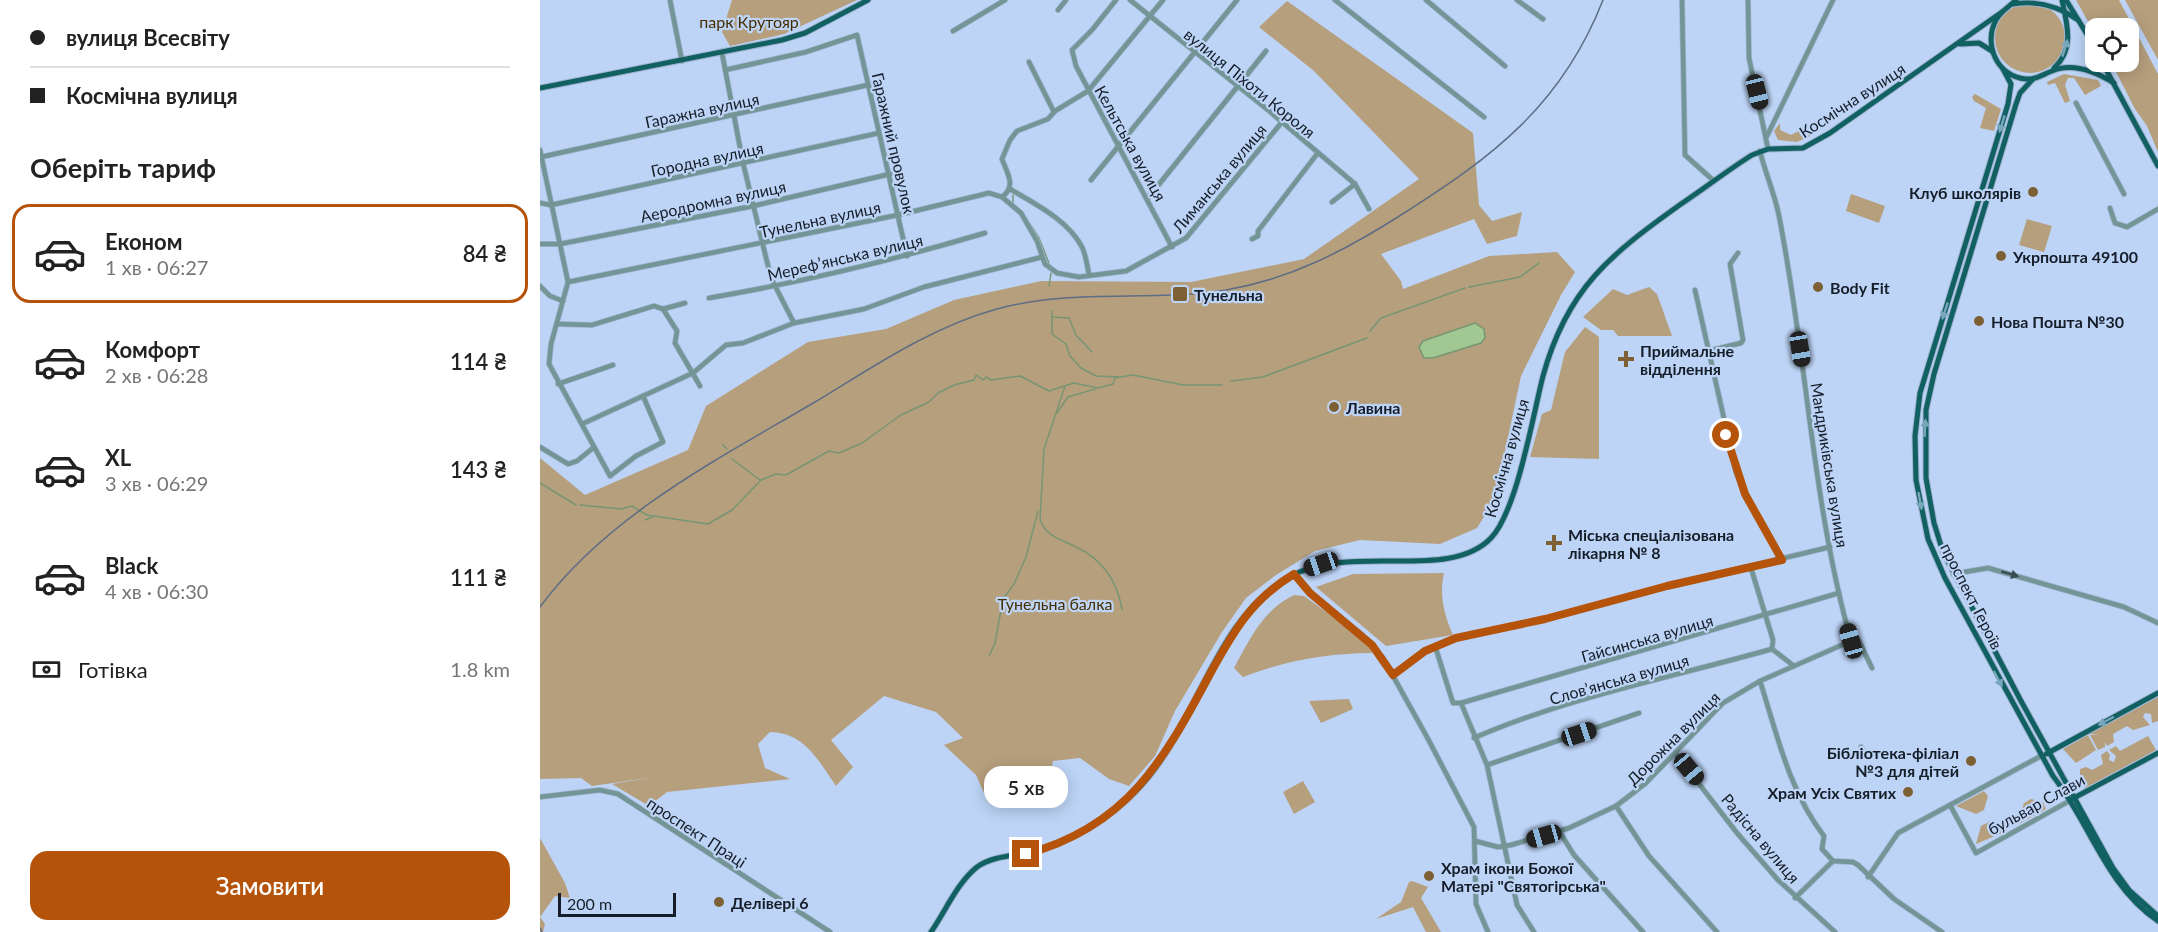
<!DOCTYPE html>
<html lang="uk">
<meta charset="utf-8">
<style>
body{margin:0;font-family:Lato,sans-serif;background:#f6f6f6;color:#222;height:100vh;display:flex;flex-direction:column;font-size:22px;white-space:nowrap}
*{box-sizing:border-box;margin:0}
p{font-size:20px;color:#767676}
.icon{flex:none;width:33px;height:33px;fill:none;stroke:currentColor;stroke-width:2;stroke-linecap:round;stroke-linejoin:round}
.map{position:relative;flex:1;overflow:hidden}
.side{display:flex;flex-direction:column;background:#fff;width:540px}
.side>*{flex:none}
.hud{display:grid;align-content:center;height:132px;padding:0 30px;background:#fff}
.buttons{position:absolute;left:1545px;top:18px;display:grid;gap:12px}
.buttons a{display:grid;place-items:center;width:54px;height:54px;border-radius:12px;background:#fff;box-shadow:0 3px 15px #0003;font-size:30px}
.scale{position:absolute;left:18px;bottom:15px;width:118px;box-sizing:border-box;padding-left:6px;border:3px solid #151d29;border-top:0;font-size:16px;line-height:21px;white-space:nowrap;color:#151d29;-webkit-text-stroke:4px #bdd4f6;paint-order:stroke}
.end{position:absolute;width:27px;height:27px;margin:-14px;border:8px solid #b45309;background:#fff;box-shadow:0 0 0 3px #fff}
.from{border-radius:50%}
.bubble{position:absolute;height:42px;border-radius:18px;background:#fff;box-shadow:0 3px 15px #0003;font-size:20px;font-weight:600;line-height:42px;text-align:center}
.car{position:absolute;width:18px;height:36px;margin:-18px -9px;border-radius:8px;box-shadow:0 0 4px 2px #0007;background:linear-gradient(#222 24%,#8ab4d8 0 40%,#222 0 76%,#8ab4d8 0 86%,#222 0)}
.hud b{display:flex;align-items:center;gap:21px;height:57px;font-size:22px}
.hud b+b{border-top:2px solid #e0e0e0}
.hud i{width:15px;height:15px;background:#222}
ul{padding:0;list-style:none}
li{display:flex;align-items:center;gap:18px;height:99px;margin:0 12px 9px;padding:0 18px;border:3px solid transparent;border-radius:18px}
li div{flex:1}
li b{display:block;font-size:22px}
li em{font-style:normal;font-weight:600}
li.on{border-color:#b45309}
li>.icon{width:54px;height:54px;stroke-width:1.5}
h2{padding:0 30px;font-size:27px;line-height:72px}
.pay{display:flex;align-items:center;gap:15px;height:66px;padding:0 30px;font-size:22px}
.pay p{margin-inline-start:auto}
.button{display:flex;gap:12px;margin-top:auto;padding:12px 30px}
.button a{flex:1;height:69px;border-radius:18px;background:#b45309;color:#fff;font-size:24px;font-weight:600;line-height:69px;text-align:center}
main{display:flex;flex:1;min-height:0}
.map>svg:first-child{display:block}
.green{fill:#b69f7d}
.water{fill:#a1c893;stroke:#779573;stroke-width:1.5}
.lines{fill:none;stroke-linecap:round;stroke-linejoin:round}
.stream{stroke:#779573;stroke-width:1.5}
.minor-casing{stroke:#9fb3d1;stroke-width:6}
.major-casing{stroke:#9fb3d1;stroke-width:7}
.minor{stroke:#739595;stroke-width:4.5}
.major{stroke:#116062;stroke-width:5}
.rail{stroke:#5e6d83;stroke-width:1.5}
.oneway{fill:#78a6bb}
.oneway2{fill:#3b4d54}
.route{stroke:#b45309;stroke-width:8}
.poi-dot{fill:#7d6033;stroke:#bdd4f6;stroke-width:2}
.labels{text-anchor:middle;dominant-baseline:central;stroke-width:4.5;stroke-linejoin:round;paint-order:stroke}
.park-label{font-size:16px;fill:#462e00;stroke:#bdd4f6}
.street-label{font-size:16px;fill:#151d29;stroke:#bdd4f6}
.poi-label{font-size:16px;font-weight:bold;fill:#151d29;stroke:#bdd4f6;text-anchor:start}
</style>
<main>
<section class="side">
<div class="hud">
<b><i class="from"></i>вулиця Всесвіту</b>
<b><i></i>Космічна вулиця</b>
</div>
<h2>Оберіть тариф</h2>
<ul>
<li class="on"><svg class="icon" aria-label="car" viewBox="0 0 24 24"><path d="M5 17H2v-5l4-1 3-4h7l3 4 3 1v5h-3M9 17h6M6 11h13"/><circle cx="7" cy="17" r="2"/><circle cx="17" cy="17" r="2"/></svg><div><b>Економ</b><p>1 хв · 06:27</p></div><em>84 ₴</em></li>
<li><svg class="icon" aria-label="car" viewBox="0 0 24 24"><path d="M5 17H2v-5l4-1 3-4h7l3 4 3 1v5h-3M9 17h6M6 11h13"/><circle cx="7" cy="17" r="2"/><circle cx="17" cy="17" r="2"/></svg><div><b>Комфорт</b><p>2 хв · 06:28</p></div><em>114 ₴</em></li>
<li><svg class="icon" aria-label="car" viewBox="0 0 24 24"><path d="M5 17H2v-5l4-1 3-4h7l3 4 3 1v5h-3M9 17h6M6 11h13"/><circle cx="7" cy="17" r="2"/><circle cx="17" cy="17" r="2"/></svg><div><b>XL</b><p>3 хв · 06:29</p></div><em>143 ₴</em></li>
<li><svg class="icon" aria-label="car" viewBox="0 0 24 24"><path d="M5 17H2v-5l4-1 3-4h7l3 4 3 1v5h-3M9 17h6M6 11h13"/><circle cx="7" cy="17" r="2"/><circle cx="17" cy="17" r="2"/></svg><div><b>Black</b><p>4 хв · 06:30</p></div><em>111 ₴</em></li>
</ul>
<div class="pay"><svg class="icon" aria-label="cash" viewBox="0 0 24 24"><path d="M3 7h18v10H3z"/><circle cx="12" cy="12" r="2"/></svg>Готівка<p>1.8 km</p></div>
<div class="button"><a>Замовити</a></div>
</section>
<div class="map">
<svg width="1618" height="932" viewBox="0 0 1618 932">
<rect width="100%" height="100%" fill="#bdd4f6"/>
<g class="green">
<path d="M192 0H317L244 34 190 46 182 32Z"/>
<path d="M1536 0H1579L1618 74V152L1607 126 1595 109 1571 62H1588V28H1556L1555 34Z"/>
<path d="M1585 0H1618V60Z"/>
<path d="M747 1 933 133 939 205 952 221 982 212 977 236 947 244 934 219 841 254 861 281 863 289 949 256 1017 252 1035 272 1021 295 981 376 955 499 937 528 900 544 820 540 775 551 736 575 706 598 682 632 635 711 615 756 589 786 569 779 540 758 513 761 508 787 448 802 436 775 404 745 423 738 396 712 344 696 291 740 313 767 296 786C278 760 265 733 230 732L218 744 225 768 250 779 127 792 109 806 72 784 108 778 52 786 41 778 0 779V458L45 495 148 450 166 406 268 342 346 329 414 300 501 281 651 282 764 259 879 179 774 71 719 27Z"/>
<circle cx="1490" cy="38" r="35"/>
<path d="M1524 74 1558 80 1561 86 1545 95 1534 78H1528L1525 85 1530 101 1525 103 1515 83 1508 85 1507 82Z"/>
<path d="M1435 94 1461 109 1454 131 1440 128 1446 108 1434 101 1432 97Z"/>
<path d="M1240 123V130L1251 135 1270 125 1275 134 1257 142 1238 140 1234 131Z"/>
<path d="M1311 194 1345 206 1339 223 1306 211Z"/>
<path d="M1487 219 1512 226 1504 252 1479 245Z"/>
<path d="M1109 287 1117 294 1132 336H1078L1073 330H1061L1043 317 1073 289 1087 295Z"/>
<path d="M1045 327 1059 337V459L990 457 1002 414 1011 410 1025 352Z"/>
<path d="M904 573C899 594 904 615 913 635L846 646 776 587 813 574Z"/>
<path d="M754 595 764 596 827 641 832 653C788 653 744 661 703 677L694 668C710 639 723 610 754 595Z"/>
<path d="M1618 697V721L1612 723 1611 714 1605 713 1603 717 1610 725 1593 730 1587 726 1573 734 1574 742 1567 746 1565 742V747L1558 750 1550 735 1559 734H1549Z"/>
<path d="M809 699 813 709 781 723 769 701Z"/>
<path d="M1548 735 1556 750 1536 763 1523 749Z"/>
<path d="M1608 736 1616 750 1545 788 1540 781V769L1546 767 1552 770 1563 764 1561 755 1567 751 1570 755 1569 760 1574 762 1576 756 1569 750 1576 746 1580 751Z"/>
<path d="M763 781 775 802 754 814 743 792Z"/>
<path d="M1444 791 1448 796 1444 810 1436 814 1416 806Z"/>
<path d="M1491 799 1503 802 1506 809 1477 825 1484 803Z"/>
<path d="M1451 821 1463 825 1467 831 1436 844 1441 826Z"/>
<path d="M0 838 25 883 30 898 15 896 0 917 5 924 3 932H0Z"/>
<path d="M872 881 888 887 881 898 901 932H886L873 907 836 919 861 902 869 882Z"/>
</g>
<path class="water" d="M935 323 944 329 945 338 941 343 893 358H884L879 347 883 341Z"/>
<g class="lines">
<g class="stream">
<path d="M473 195V203"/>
<path d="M484 215 499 238 510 266"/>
<path d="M509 286 511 273"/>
<path d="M929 287 980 277 999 263"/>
<path d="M512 311V334L526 344 530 356 541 368 556 376 579 377"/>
<path d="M513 317 529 318 536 335 552 352"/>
<path d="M830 331 841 318 925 288"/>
<path d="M691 381 723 377 827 338"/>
<path d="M525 386 504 449 500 520C507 537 520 539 536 547 562 559 577 581 582 609"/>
<path d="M517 413 528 397 555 389"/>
<path d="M183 445 187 449"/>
<path d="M192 459 220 480"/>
<path d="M0 483 36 505"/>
<path d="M40 505 81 509 92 506 107 515 168 524 192 510 221 480 236 474 246 475 289 451 299 453 322 443 361 415 389 402 398 393 414 385 434 380 436 375 443 380 446 377 451 380 480 376 509 391 534 383 558 388 573 384 575 378 593 375 643 385H682"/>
<path d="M105 520 112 517"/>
<path d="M449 656 455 643 463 599 474 584 486 557 498 511"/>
</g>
<defs>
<g id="minor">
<path d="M130 0 142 61"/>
<path d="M576 0 552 30 532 50 536 66 632 247"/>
<path d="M590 0 728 110 815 184 829 209"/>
<path d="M795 0 944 117"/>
<path d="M886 0 965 66"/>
<path d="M977 0 1003 19"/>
<path d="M1142 0 1145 155 1174 181"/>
<path d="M1208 0 1209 58 1228 149"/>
<path d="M518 10 526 0"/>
<path d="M413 31 465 0"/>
<path d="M182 53 203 163 231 278 254 323"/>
<path d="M489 62 514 112"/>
<path d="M185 70 266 52 317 35 367 256"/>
<path d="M1536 103 1584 194"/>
<path d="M1227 136 1293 0"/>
<path d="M0 150 28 282 11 344 9 364 70 476 96 456 123 442 103 396"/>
<path d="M1220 151C1225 173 1235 194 1239 216 1267 357 1272 503 1311 641"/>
<path d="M1 157 328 85"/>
<path d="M551 180 697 0"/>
<path d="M470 189C495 204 528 220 542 247 546 255 547 266 549 274"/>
<path d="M462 197C477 186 467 173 462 159L470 140 477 131 508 119 515 111 548 91 623 0"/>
<path d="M608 198 726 51"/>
<path d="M792 202 815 184"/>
<path d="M0 203 11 205 339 133"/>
<path d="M1570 208 1575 223 1587 227 1618 209"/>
<path d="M712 239 718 236V231L777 154"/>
<path d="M0 244H20L213 206 350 174"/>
<path d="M28 282 358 215 449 193 462 197 481 213 497 241 505 264 517 273 539 277 586 271 646 238 742 122"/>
<path d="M0 286 10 296 23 301"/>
<path d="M1155 290 1196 472 1205 494 1242 560"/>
<path d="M169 298C263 282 354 260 445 233"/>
<path d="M123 309 137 331 135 343 160 386"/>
<path d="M17 324 52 325 114 306 123 309 145 303"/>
<path d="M1168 351 1201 343 1203 340 1190 264 1198 253"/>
<path d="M18 384 73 365"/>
<path d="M42 424 153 373 186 345 203 343 254 323 324 309 384 287 502 257"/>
<path d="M0 447 28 464 37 461 53 448"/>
<path d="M1211 568 1233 640 1232 649"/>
<path d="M754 574 770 593 820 633 843 658 887 737 934 827 936 904 948 932"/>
<path d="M1413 574 1448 568 1584 607 1618 623"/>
<path d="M896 649 913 703H921L947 765 977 905 994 932"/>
<path d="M1232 649 1254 666"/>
<path d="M853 675 885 651 916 638 1005 619 1127 586 1290 547"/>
<path d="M1220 681C1237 734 1249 791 1284 836L1282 849 1293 861 1313 862 1318 865 1354 899 1402 932"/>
<path d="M921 703 1299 593"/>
<path d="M934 738C1028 697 1133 677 1232 649"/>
<path d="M1321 747 1327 757"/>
<path d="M1136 754 1197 833 1238 880 1295 932"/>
<path d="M947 765 1099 713"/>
<path d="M0 797 60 790 78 794 290 932"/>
<path d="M1410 805 1436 853 1531 800"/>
<path d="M1076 806 1109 856 1177 932"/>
<path d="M1019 831 1034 855 1103 932"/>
<path d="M935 841 958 847 971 845 1029 828 1076 806 1106 783 1183 703 1220 681 1311 641 1318 639 1332 668"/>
<path d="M1328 877 1358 833 1501 756"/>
<path d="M1255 898 1293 861"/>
</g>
<g id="major">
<path d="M1476 0C1469 7 1461 11 1456 20 1443 44 1457 77 1486 79 1497 80 1503 74 1512 71 1533 62 1556 72 1574 83"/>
<path d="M1526 0 1556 49"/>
<path d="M1473 4C1498 0 1518 6 1538 20"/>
<path d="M1420 44 1439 43 1452 51"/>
<path d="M1562 62 1618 166"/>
<path d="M1514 68C1535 49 1527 24 1522 0"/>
<path d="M1463 69 1471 84 1468 104 1380 393 1375 436 1376 480 1388 539 1405 578 1513 776C1550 823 1566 886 1618 921"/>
<path d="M1493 79 1480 93 1476 104 1394 374 1386 410V478L1394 523 1403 552 1481 701 1573 868 1589 890 1618 916"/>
<path d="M0 88 242 40 265 33 328 0"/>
<path d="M1506 754 1618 693"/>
<path d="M1532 799 1618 753"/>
<path d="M391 932C405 912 417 883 437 867 455 854 482 856 502 849 536 839 570 817 595 792 658 729 671 620 751 576 812 543 909 582 951 538 977 511 993 415 1003 376 1027 288 1071 254 1141 204 1165 188 1188 170 1212 155L1228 149 1263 148 1290 133 1462 12"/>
</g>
</defs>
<use href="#minor" class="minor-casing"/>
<use href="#major" class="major-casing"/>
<use href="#minor" class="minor"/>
<use href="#major" class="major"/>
<g class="rail">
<path d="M0 607C68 515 178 459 275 402 333 367 391 327 457 309 532 288 610 302 686 290 751 279 806 250 861 215 953 157 1022 105 1063 0"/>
<path d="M0 928 2 932"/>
</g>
</g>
<defs><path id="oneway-solid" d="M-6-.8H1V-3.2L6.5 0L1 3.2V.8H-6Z" transform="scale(1.5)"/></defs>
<g class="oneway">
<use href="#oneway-solid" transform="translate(1525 48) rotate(-73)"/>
<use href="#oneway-solid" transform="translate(1462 124) rotate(107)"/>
<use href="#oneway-solid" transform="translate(1405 311) rotate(108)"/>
<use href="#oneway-solid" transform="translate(1385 428) rotate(-87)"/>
<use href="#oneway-solid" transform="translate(1380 501) rotate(80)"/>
<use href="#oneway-solid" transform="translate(1458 679) rotate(62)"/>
<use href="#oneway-solid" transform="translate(1566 721) rotate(152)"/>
</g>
<use class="oneway2" href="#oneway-solid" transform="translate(1470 574) rotate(16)"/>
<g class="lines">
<path class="route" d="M486 854C587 827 624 760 670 674 693 632 712 599 754 574L770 593 832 645 853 675 885 651 916 638 1005 619 1127 586 1242 560 1205 494 1186 435"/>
</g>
<g class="poi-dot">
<circle cx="1493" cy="192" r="6"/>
<circle cx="1461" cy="256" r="6"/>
<circle cx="1278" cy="287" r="6"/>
<rect x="632" y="286" width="16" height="16" rx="3"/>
<circle cx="1439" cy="321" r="6"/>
<path d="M1083 350h6v6h6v6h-6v6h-6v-6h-6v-6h6z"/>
<circle cx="794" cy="407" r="6"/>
<path d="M1011 534h6v6h6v6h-6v6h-6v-6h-6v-6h6z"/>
<circle cx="1431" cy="761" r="6"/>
<circle cx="1368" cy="792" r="6"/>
<circle cx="889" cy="876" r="6"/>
<circle cx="179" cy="902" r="6"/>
</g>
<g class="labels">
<g class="park-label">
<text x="209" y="21">парк Крутояр</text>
<text x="515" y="603">Тунельна балка</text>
</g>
<g class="street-label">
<text transform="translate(710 83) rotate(39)">вулиця Піхоти Короля</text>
<text transform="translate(1312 100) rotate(-33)">Космічна вулиця</text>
<text transform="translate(162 110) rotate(-12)">Гаражна вулиця</text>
<text transform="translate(354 143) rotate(77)">Гаражний провулок</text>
<text transform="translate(591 143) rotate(61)">Кельтська вулиця</text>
<text transform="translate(167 159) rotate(-12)">Городна вулиця</text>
<text transform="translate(679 178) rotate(-50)">Лиманська вулиця</text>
<text transform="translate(173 201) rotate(-12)">Аеродромна вулиця</text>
<text transform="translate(280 219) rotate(-12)">Тунельна вулиця</text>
<text transform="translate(305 257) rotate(-13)">Мерефʼянська вулиця</text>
<text transform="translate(966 458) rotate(-74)">Космічна вулиця</text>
<text transform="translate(1290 465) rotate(81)">Мандриківська вулиця</text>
<text transform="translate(1432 596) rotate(63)">проспект Героїв</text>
<text transform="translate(1107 638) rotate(-16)">Гайсинська вулиця</text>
<text transform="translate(1079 679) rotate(-16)">Словʼянська вулиця</text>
<text transform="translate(1133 738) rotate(-45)">Дорожна вулиця</text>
<text transform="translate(1496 804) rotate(-29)">бульвар Слави</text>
<text transform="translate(157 832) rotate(33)">проспект Праці</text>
<text transform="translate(1221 838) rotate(50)">Радісна вулиця</text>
</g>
<g class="poi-label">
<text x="1481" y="192" text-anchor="end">Клуб школярів</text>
<text x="1473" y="256">Укрпошта 49100</text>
<text x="1290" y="287">Body Fit</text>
<text x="654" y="294">Тунельна</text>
<text x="1451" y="321">Нова Пошта №30</text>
<text x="1100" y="350">Приймальне<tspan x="1100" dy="18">відділення</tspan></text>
<text x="806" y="407">Лавина</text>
<text x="1028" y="534">Міська спеціалізована<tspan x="1028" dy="18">лікарня № 8</tspan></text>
<text x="1419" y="752" text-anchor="end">Бібліотека-філіал<tspan x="1419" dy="18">№3 для дітей</tspan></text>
<text x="1356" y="792" text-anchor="end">Храм Усіх Святих</text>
<text x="901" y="867">Храм ікони Божої<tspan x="901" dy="18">Матері "Святогірська"</tspan></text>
<text x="191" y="902">Делівері 6</text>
</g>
</g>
</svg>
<div class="buttons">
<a><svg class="icon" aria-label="locate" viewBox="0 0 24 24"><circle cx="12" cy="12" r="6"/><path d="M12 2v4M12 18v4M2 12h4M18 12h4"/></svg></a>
</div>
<div class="scale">200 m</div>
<i class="end from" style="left:1186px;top:435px"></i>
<i class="end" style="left:486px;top:854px"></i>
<div class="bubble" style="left:444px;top:766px;width:84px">5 хв</div>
<i class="car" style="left:1217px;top:92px;rotate:166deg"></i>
<i class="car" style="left:1260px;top:349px;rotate:171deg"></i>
<i class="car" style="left:781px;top:564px;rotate:251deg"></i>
<i class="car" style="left:1311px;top:641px;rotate:344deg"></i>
<i class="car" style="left:1039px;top:734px;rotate:72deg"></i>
<i class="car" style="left:1149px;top:769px;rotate:140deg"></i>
<i class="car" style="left:1004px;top:836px;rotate:254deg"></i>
</div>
</main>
